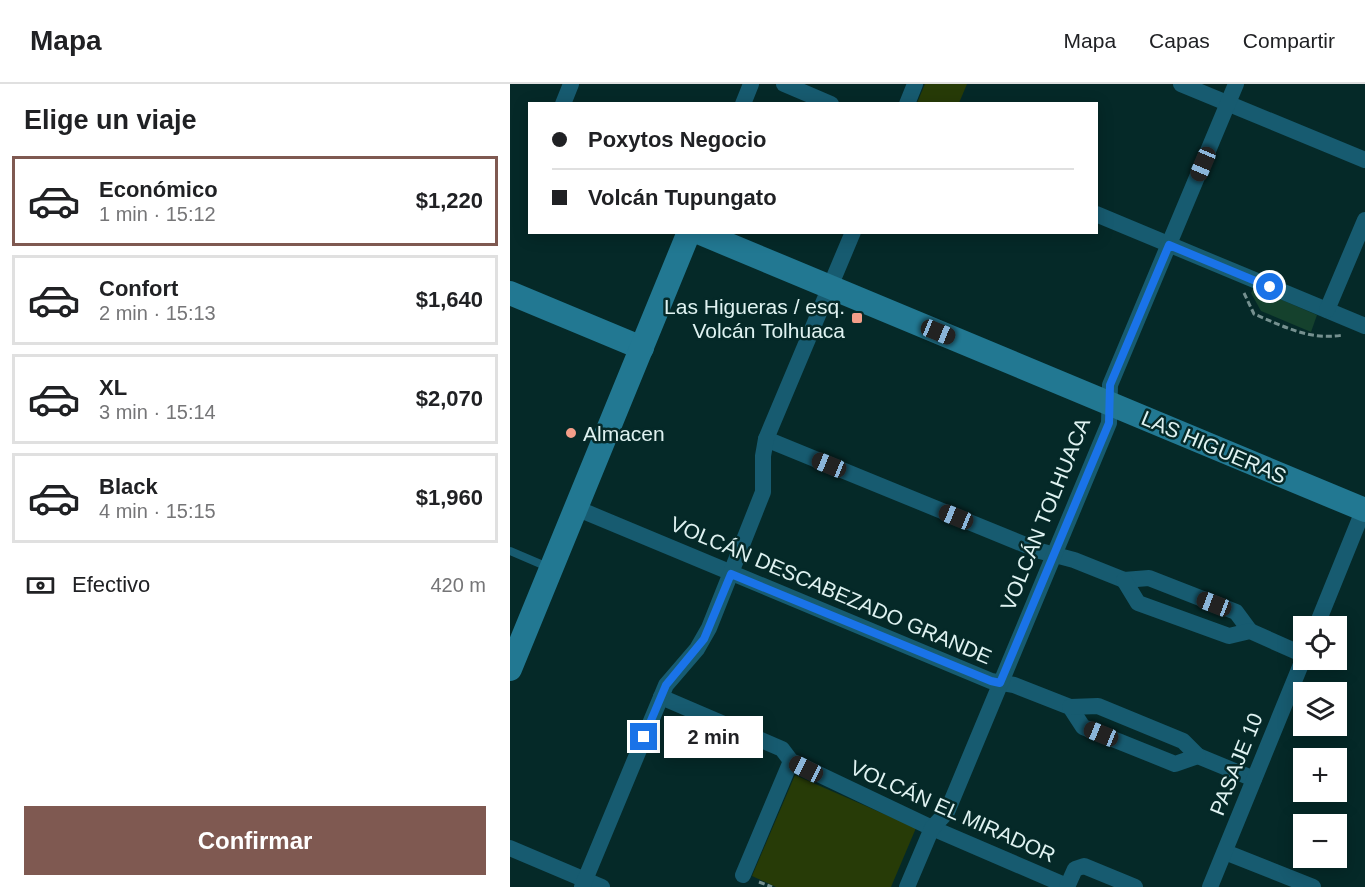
<!DOCTYPE html>
<html lang="es">
<meta charset="utf-8">
<style>
body{margin:0;font-family:Arial,sans-serif;background:#f2f2f2;color:#202124;height:100vh;display:flex;flex-direction:column;font-size:22px;white-space:nowrap}
*{box-sizing:border-box;margin:0}
p{font-size:20px;color:#757577}
.icon{flex:none;width:33px;height:33px;fill:none;stroke:currentColor;stroke-width:2;stroke-linecap:round;stroke-linejoin:round}
.map{position:relative;flex:1;overflow:hidden}
.drawer{display:flex;flex-direction:column;background:#fff;width:510px}
.drawer>*{flex:none}
.banner{position:absolute;left:18px;top:18px;width:570px;height:132px;border-radius:0px;box-shadow:0 3px 15px #0003;display:grid;align-content:center;height:132px;padding:0 24px;background:#fff}
.fabs{position:absolute;left:783px;top:532px;display:grid;gap:12px}
.fabs a{display:grid;place-items:center;width:54px;height:54px;border-radius:0px;background:#fff;box-shadow:0 3px 15px #0003;font-size:30px}
.end{position:absolute;width:27px;height:27px;margin:-14px;border:8px solid #1a73e8;background:#fff;box-shadow:0 0 0 3px #fff}
.from{border-radius:50%}
.bubble{position:absolute;height:42px;border-radius:0px;background:#fff;box-shadow:0 3px 15px #0003;font-size:20px;font-weight:700;line-height:42px;text-align:center}
.car{position:absolute;width:18px;height:36px;margin:-18px -9px;border-radius:8px;box-shadow:0 0 4px 2px #0007;background:linear-gradient(#222 24%,#8ab4d8 0 40%,#222 0 76%,#8ab4d8 0 86%,#222 0)}
.banner b{display:flex;align-items:center;gap:21px;height:57px;font-size:22px}
.banner b+b{border-top:2px solid #e0e0e0}
.banner i{width:15px;height:15px;background:#202124}
ul{padding:0;list-style:none}
li{display:flex;align-items:center;gap:18px;height:90px;margin:0 12px 9px;padding:0 12px;border:3px solid #e0e0e0;border-radius:0px}
li div{flex:1}
li b{display:block;font-size:22px}
li em{font-style:normal;font-weight:700}
li.active{border-color:#7f5951}
li>.icon{width:54px;height:54px;stroke-width:1.5}
h2{padding:0 24px;font-size:27px;line-height:72px}
.pay{display:flex;align-items:center;gap:15px;height:66px;padding:0 24px;font-size:22px}
.pay p{margin-inline-start:auto}
.cta{display:flex;gap:12px;margin-top:auto;padding:12px 24px}
.cta a{flex:1;height:69px;border-radius:0px;background:#7f5951;color:#fff;font-size:24px;font-weight:700;line-height:69px;text-align:center}
header{display:flex;align-items:center;gap:36px;box-sizing:border-box;height:84px;padding:0 30px;background:#fff;border-bottom:2px solid #e0e0e0}
header strong{font-size:28px}
nav{display:flex;gap:33px;margin-inline-start:auto;font-size:21px}
main{display:flex;flex:1;min-height:0}
.map>svg:first-child{display:block}
.green{fill:#273b07}
.building{fill:#15412d}
.lines{fill:none;stroke-linecap:round;stroke-linejoin:round}
.path{stroke:#75908f;stroke-width:3;stroke-dasharray:6 3;stroke-linecap:butt}
.lane{stroke:#175b70;stroke-width:8}
.street{stroke:#175b70;stroke-width:16}
.secondary{stroke:#227892;stroke-width:24}
.route{stroke:#1a73e8;stroke-width:8}
.poi-dot{fill:#f49e89;stroke:#052928;stroke-width:2}
.labels{text-anchor:middle;dominant-baseline:central;stroke-width:5;stroke-linejoin:round;paint-order:stroke}
.poi-label{font-size:21px;fill:#dff2f1;stroke:#052928;text-anchor:end}
.street-label{font-size:21px;fill:#dff2f1;stroke:#052928}
</style>
<header>
<strong>Mapa</strong>
<nav><a>Mapa</a><a>Capas</a><a>Compartir</a></nav>
</header>
<main>
<section class="drawer">
<h2>Elige un viaje</h2>
<ul>
<li class="active"><svg class="icon" aria-label="car" viewBox="0 0 24 24"><path d="M5 17H2v-5l4-1 3-4h7l3 4 3 1v5h-3M9 17h6M6 11h13"/><circle cx="7" cy="17" r="2"/><circle cx="17" cy="17" r="2"/></svg><div><b>Económico</b><p>1 min · 15:12</p></div><em>$1,220</em></li>
<li><svg class="icon" aria-label="car" viewBox="0 0 24 24"><path d="M5 17H2v-5l4-1 3-4h7l3 4 3 1v5h-3M9 17h6M6 11h13"/><circle cx="7" cy="17" r="2"/><circle cx="17" cy="17" r="2"/></svg><div><b>Confort</b><p>2 min · 15:13</p></div><em>$1,640</em></li>
<li><svg class="icon" aria-label="car" viewBox="0 0 24 24"><path d="M5 17H2v-5l4-1 3-4h7l3 4 3 1v5h-3M9 17h6M6 11h13"/><circle cx="7" cy="17" r="2"/><circle cx="17" cy="17" r="2"/></svg><div><b>XL</b><p>3 min · 15:14</p></div><em>$2,070</em></li>
<li><svg class="icon" aria-label="car" viewBox="0 0 24 24"><path d="M5 17H2v-5l4-1 3-4h7l3 4 3 1v5h-3M9 17h6M6 11h13"/><circle cx="7" cy="17" r="2"/><circle cx="17" cy="17" r="2"/></svg><div><b>Black</b><p>4 min · 15:15</p></div><em>$1,960</em></li>
</ul>
<div class="pay"><svg class="icon" aria-label="cash" viewBox="0 0 24 24"><path d="M3 7h18v10H3z"/><circle cx="12" cy="12" r="2"/></svg>Efectivo<p>420 m</p></div>
<div class="cta"><a>Confirmar</a></div>
</section>
<div class="map">
<svg width="855" height="803" viewBox="0 0 855 803">
<rect width="100%" height="100%" fill="#052928"/>
<g class="green">
<path d="M415 0H457L449 19H407Z"/>
<path d="M285 691 406 744 381 803H266L242 792Z"/>
</g>
<path class="building" d="M744 204 807 231 801 248 751 227 741 209Z"/>
<g class="lines">
<g class="path">
<path d="M734 209 744 230C773 242 800 257 833 251"/>
<path d="M249 798 262 803"/>
</g>
<path class="lane" d="M0 467 40 484"/>
<g class="street">
<path d="M274 0 321 20"/>
<path d="M671 0 855 76"/>
<path d="M53 20 61 0"/>
<path d="M233 20 241 0"/>
<path d="M397 20 405 0"/>
<path d="M586 130 855 242"/>
<path d="M817 226 855 136"/>
<path d="M256 355 530 467 564 476 614 496 639 494 726 528 740 547"/>
<path d="M66 424 481 597 504 601 560 623 573 643 665 680 688 672 744 695"/>
<path d="M614 496 628 519 719 552 740 547 794 571"/>
<path d="M806 543 855 422"/>
<path d="M151 613 272 665 281 677 422 744 557 802"/>
<path d="M560 623 588 622 673 657 688 672"/>
<path d="M0 764 92 803"/>
<path d="M715 768 803 803"/>
<path d="M233 791 281 677"/>
<path d="M72 803 156 601 187 565 199 544 253 408V372L256 355 343 148"/>
<path d="M397 803 422 744 437 728 599 339 600 301 726 0"/>
<path d="M557 803 565 785 574 782 625 803"/>
<path d="M700 803 794 573"/>
</g>
<g class="secondary">
<path d="M188 148 855 426"/>
<path d="M0 209 132 264"/>
<path d="M0 585 179 148"/>
</g>
</g>
<g class="lines">
<path class="route" d="M134 653 156 601 194 555 221 490 481 597 490 599 599 339 600 301 659 161 760 203"/>
</g>
<g class="poi-dot">
<rect x="341" y="228" width="12" height="12" rx="3"/>
<circle cx="61" cy="349" r="6"/>
</g>
<g class="labels">
<g class="poi-label">
<text x="335" y="222">Las Higueras / esq.<tspan x="335" dy="24">Volcán Tolhuaca</tspan></text>
<text x="73" y="349" text-anchor="start">Almacen</text>
</g>
<g class="street-label">
<text transform="translate(704 363) rotate(23)">LAS HIGUERAS</text>
<text transform="translate(535 430) rotate(-68)">VOLCÁN TOLHUACA</text>
<text transform="translate(321 506) rotate(23)">VOLCÁN DESCABEZADO GRANDE</text>
<text transform="translate(726 680) rotate(-68)">PASAJE 10</text>
<text transform="translate(443 727) rotate(24)">VOLCÁN EL MIRADOR</text>
</g>
</g>
</svg>
<div class="fabs">
<a><svg class="icon" aria-label="locate" viewBox="0 0 24 24"><circle cx="12" cy="12" r="6"/><path d="M12 2v4M12 18v4M2 12h4M18 12h4"/></svg></a>
<a><svg class="icon" aria-label="layers" viewBox="0 0 24 24"><path d="M12 4l9 5-9 5-9-5zM3 14l9 5 9-5"/></svg></a>
<a>+</a>
<a>−</a>
</div>
<i class="end from" style="left:760px;top:203px"></i>
<i class="end" style="left:134px;top:653px"></i>
<div class="bubble" style="left:154px;top:632px;width:99px">2 min</div>
<i class="car" style="left:693px;top:80px;rotate:203deg"></i>
<i class="car" style="left:428px;top:248px;rotate:112deg"></i>
<i class="car" style="left:319px;top:381px;rotate:292deg"></i>
<i class="car" style="left:446px;top:433px;rotate:292deg"></i>
<i class="car" style="left:704px;top:520px;rotate:291deg"></i>
<i class="car" style="left:591px;top:650px;rotate:292deg"></i>
<i class="car" style="left:296px;top:685px;rotate:297deg"></i>
<div class="banner">
<b><i class="from"></i>Poxytos Negocio</b>
<b><i></i>Volcán Tupungato</b>
</div>
</div>
</main>
